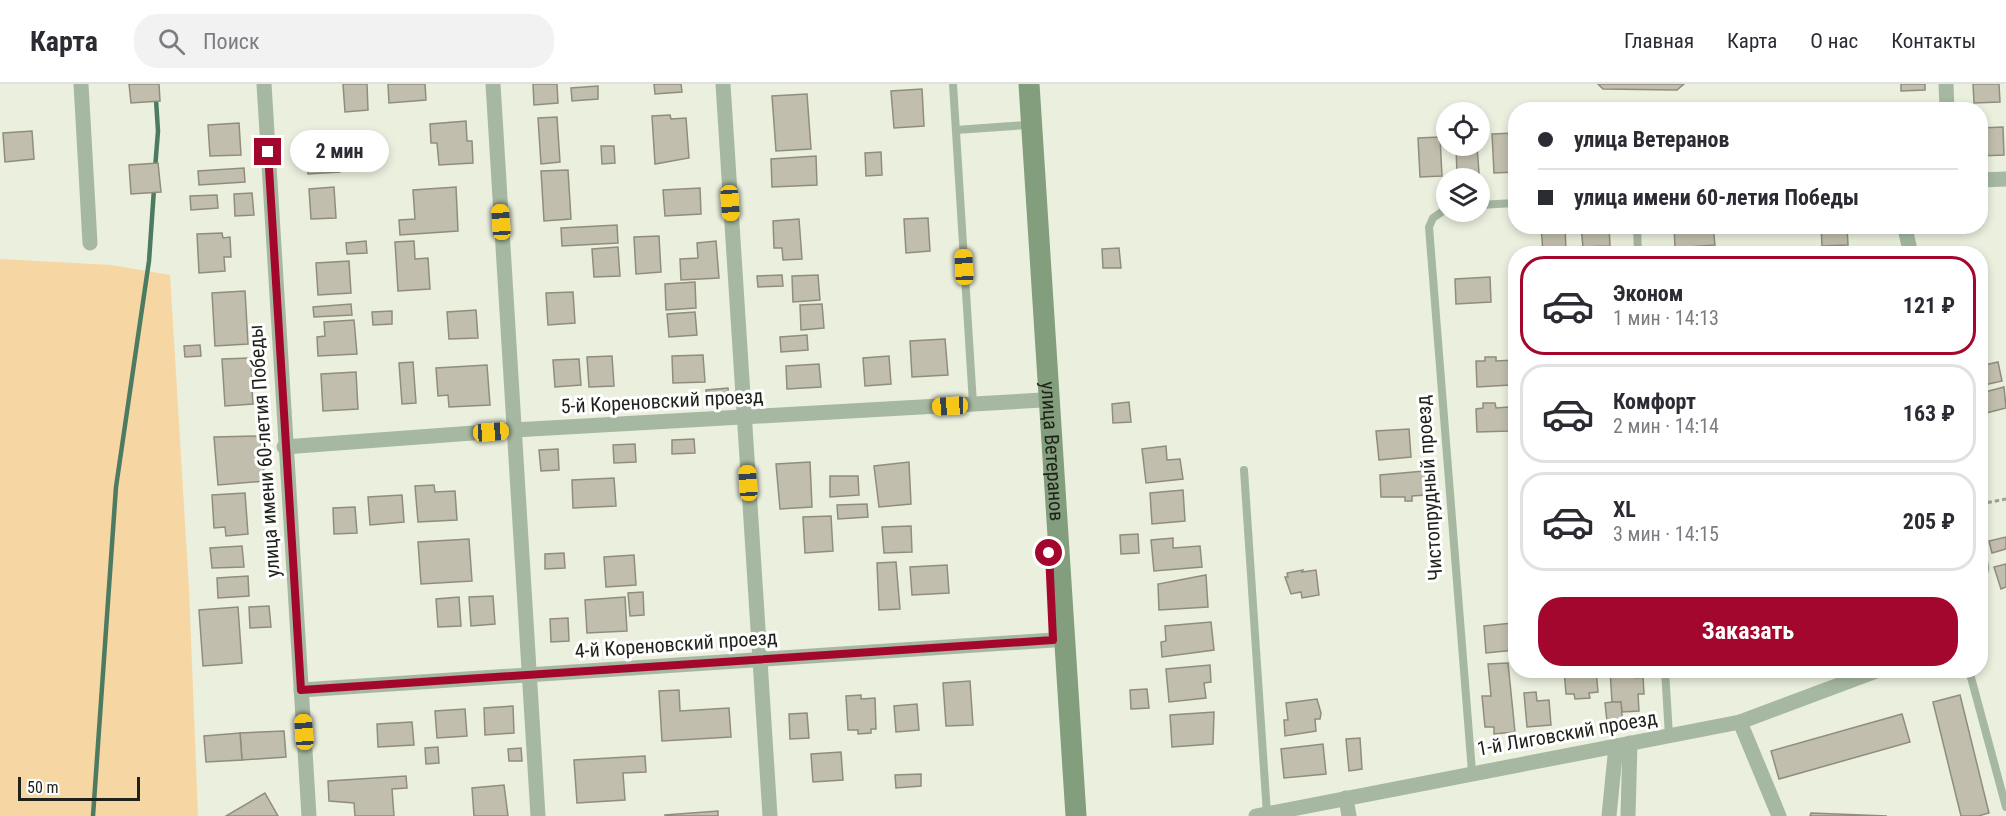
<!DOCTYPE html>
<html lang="ru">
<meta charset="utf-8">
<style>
body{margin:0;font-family:"Roboto Condensed",sans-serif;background:#f2f2f3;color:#2b2b33;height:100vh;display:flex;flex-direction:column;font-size:22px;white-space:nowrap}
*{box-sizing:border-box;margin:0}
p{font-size:20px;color:#7c7c81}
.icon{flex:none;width:33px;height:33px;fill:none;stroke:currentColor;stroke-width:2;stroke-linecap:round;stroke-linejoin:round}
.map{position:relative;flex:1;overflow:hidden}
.side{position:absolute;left:1508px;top:162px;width:480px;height:432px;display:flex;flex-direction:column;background:#fff;border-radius:24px;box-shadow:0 3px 9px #0003}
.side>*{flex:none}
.top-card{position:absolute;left:1508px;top:18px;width:480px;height:132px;border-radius:24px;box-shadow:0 3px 9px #0003;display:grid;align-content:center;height:132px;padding:0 30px;background:#fff}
.controls{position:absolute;left:1436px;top:18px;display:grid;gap:12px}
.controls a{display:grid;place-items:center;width:54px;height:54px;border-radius:50%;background:#fff;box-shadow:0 3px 9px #0003;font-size:30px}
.scale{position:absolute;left:18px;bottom:15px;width:122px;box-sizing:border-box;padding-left:6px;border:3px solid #1f211b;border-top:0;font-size:16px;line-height:21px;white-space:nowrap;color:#1f211b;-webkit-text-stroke:4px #fff;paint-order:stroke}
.end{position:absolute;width:27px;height:27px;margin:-14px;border:8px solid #a4072d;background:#fff;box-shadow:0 0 0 3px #fff}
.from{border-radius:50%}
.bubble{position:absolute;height:42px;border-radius:21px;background:#fff;box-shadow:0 3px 9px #0003;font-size:20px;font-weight:700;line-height:42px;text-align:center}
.car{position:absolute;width:18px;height:36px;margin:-18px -9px;border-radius:8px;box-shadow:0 0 4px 2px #0007;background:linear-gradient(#f5c518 24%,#345 0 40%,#f5c518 0 76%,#345 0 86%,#f5c518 0)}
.top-card b{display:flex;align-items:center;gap:21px;height:57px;font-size:22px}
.top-card b+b{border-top:2px solid #e1e1e2}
.top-card i{width:15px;height:15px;background:#2b2b33}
ul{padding:10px 0 0;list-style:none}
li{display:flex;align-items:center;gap:18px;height:99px;margin:0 12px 9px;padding:0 18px;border:3px solid #e1e1e2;border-radius:24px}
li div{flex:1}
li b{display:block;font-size:22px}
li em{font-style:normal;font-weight:700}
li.on{border-color:#a4072d}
li>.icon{width:54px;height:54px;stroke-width:1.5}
.primary-button{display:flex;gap:12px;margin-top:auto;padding:12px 30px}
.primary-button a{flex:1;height:69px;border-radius:24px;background:#a4072d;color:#fff;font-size:24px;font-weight:700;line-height:69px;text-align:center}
header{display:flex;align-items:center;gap:36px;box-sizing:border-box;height:84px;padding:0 30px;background:#fff;border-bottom:2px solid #e1e1e2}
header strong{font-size:28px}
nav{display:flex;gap:33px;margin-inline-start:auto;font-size:21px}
.search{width:420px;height:54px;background:#f2f2f3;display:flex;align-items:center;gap:15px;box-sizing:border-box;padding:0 21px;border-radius:24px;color:#7c7c81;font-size:22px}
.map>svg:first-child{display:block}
.green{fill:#f6d6a3}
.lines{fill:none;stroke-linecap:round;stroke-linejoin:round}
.stream{stroke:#4c7b61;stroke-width:4.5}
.building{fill:#c1bead;stroke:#908d7e;stroke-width:1.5}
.path{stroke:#9da194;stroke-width:3;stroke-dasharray:4.5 3;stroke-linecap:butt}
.lane{stroke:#a6b8a1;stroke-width:8}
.street{stroke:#a6b8a1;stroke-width:15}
.secondary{stroke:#839e7c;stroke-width:21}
.route{stroke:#a4072d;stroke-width:8}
.labels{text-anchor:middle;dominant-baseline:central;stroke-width:6;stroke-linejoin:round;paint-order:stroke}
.street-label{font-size:20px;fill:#1f211b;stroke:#fff}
</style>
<header>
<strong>Карта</strong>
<div class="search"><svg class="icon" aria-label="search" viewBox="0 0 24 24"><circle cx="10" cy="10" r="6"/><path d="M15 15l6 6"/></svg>Поиск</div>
<nav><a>Главная</a><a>Карта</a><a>О нас</a><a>Контакты</a></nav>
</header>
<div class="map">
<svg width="2006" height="732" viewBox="0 0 2006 732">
<rect width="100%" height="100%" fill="#eaefde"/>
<path class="green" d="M0 175 111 181 170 191 189 505 198 732H0Z"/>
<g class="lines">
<g class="stream">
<path d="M155 85 158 47 155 0"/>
<path d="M93 732 116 403 149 177 154 105"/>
</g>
</g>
<g class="building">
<path d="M129 0H159L160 17 131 19Z"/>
<path d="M343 0H367L368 26 345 28Z"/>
<path d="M388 0H425L426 16 389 19Z"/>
<path d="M533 0H557L558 19 534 21Z"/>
<path d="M654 0H681L682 8 655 10Z"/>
<path d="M1598 0H1684L1677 6 1603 5Z"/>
<path d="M1901 0H1925V6L1901 7Z"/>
<path d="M1973 0H1999L2000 18 1974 19Z"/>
<path d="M598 2V15L572 17 571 4Z"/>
<path d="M922 5 924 42 894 44 891 7Z"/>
<path d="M807 10 811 65 776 67 772 12Z"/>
<path d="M1926 19 1927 26H1904V20Z"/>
<path d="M670 31 671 35 686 34 689 74 655 80 652 32Z"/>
<path d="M557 33 560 78 541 80 538 34Z"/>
<path d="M466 37 467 57H472L473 79 439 81 437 59H431L430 40Z"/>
<path d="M239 39 241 71 210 72 208 41Z"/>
<path d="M2003 43 2004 71 1980 72V44Z"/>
<path d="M32 47 34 75 5 78 3 49Z"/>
<path d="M1514 49 1515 88 1494 89 1492 50Z"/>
<path d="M338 53 340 88 308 90 305 55Z"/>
<path d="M1440 53 1442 92 1420 93 1418 54Z"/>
<path d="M601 62H614L615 79 602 80Z"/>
<path d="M1456 62H1477L1479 89 1457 90Z"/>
<path d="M881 68 882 91 866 92 865 69Z"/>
<path d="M816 72 817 101 772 103 771 75Z"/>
<path d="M158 79 161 108 131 110 129 81Z"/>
<path d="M244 84 245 98 199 101 198 87Z"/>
<path d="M568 86 571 135 544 137 541 87Z"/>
<path d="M334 103 336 134 311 135 309 105Z"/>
<path d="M456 103 458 147 400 151 399 136 415 135 413 106Z"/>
<path d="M700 104 701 130 665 132 663 106Z"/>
<path d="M252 109 254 131 235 132 234 110Z"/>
<path d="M217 111 218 124 191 126 190 112Z"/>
<path d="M928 134 930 167 906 169 904 135Z"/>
<path d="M799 135 802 175 783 176 782 164H774L773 137Z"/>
<path d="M617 141 618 159 562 162 561 144Z"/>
<path d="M1541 142H1565L1566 167 1543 168Z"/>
<path d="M1581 142H1609L1610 162 1583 163Z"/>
<path d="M1674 142H1713L1715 161 1675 164Z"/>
<path d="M1821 142H1847L1848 161 1822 162Z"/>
<path d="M222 149 223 154 230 153 231 173H224L225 187 199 189 197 150Z"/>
<path d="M659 152 661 188 636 190 634 153Z"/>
<path d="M366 157 367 169 347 170 346 159Z"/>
<path d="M414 157 415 175 428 174 430 205 398 207 395 158Z"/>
<path d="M716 157 719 194 681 196 680 175 698 174 697 159Z"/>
<path d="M618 163 620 192 594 193 592 165Z"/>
<path d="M1119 164 1121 184H1103L1102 165Z"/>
<path d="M349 177 351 209 318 211 316 179Z"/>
<path d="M782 191 783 202 758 203 757 192Z"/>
<path d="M818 191 820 216 793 218 792 192Z"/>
<path d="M1490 193 1491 218 1456 220 1455 195Z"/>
<path d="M695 198 696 224 666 226 665 200Z"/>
<path d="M245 207 248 260 215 262 212 209Z"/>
<path d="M573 208 575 239 548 241 546 209Z"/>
<path d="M351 220 352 231 314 233 313 223Z"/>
<path d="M822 220 824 244 801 246 800 221Z"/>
<path d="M476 226 478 254 449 255 447 228Z"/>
<path d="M392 227V240L373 241 372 228Z"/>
<path d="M695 228 697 251 669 253 667 230Z"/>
<path d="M354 236 357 270 318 272 317 253 325 252 324 238Z"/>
<path d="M807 251 808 266 781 268 780 253Z"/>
<path d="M945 255 948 291 912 293 910 257Z"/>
<path d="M200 261 201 272 185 273 184 262Z"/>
<path d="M703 271 705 298 673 299 672 272Z"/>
<path d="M612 272 614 302 589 303 587 273Z"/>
<path d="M889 272 891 300 865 302 863 274Z"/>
<path d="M1485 273H1496V277L1515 276V288H1509L1510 301 1477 303 1476 277H1485Z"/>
<path d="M250 274 252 293H257L258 305H252L253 320 225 322 222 275Z"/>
<path d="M579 275 581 301 555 303 553 276Z"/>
<path d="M413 278 416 319 402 320 399 279Z"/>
<path d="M1998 278 2002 297 1984 301 1980 282Z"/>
<path d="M819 280 821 303 787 305 786 282Z"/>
<path d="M487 281 490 321 449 323 448 311 438 312 436 284Z"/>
<path d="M356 288 358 325 323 327 321 290Z"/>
<path d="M2004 303 2006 324 1986 329 1981 309Z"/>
<path d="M728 304 729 315 707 316 706 306Z"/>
<path d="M1129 318 1131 338 1113 339 1112 320Z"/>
<path d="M1483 319H1495L1496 324 1509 323 1510 347 1477 348 1476 325 1483 324Z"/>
<path d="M1409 345 1411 373 1379 376 1376 347Z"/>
<path d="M260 352 265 397 218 401 214 353Z"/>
<path d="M694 355 695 369 672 370V356Z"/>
<path d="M635 360 636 378 614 379 613 361Z"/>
<path d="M1166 362 1167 376 1180 375 1183 395 1146 399 1142 365Z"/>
<path d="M558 365 559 386 541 387 539 366Z"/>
<path d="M810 378 812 423 780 425 776 380Z"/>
<path d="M909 378 911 420 879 423 874 382Z"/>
<path d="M1424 387 1425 411 1412 412V417H1405V413H1381L1380 391Z"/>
<path d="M830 392H858L859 411 830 413Z"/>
<path d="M614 394 616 422 573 424 572 396Z"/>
<path d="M434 401 435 408 455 407 457 436 418 438 415 402Z"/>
<path d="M1183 406 1185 437 1152 440 1150 409Z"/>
<path d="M245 409 248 450 226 452 225 443 214 444 212 411Z"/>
<path d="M402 411 404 438 370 441 368 413Z"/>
<path d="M867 420 868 433 838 435 837 421Z"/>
<path d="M355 423 357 449 334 450 333 424Z"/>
<path d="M831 432 833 467 805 469 803 433Z"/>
<path d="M911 442 912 468 884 469 882 443Z"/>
<path d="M1138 450 1139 469 1121 470 1120 451Z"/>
<path d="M2006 453V465L1992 469 1989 457Z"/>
<path d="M1173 454V464L1200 462 1202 483 1154 487 1151 456Z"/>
<path d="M469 455 472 497 421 500 418 458Z"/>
<path d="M242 462 244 483 212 484 210 464Z"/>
<path d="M564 469 565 484 545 485V470Z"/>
<path d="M634 471 636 501 606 503 604 473Z"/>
<path d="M896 478 900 525 879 526 877 479Z"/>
<path d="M2006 480V503L2001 505 1994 483Z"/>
<path d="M947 481 949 509 912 511 910 483Z"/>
<path d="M1303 486 1302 488 1316 486 1319 511 1302 514 1301 508 1291 510 1285 493H1288L1287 489Z"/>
<path d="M1206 491 1208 523 1159 526 1158 500Z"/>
<path d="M248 492 249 512 218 514 217 494Z"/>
<path d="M643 508 644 531 630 532 628 509Z"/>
<path d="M493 512 495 540 471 542 469 513Z"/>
<path d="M459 513 461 542 438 543 436 515Z"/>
<path d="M625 513 627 547 587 549 585 516Z"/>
<path d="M269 522 271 543 250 544 249 523Z"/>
<path d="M238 523 242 579 203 582 199 526Z"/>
<path d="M568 534 569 557 551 558 550 535Z"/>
<path d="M1211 538 1214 566 1162 573 1161 558 1166 557 1165 542Z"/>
<path d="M1512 539 1515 566 1486 569 1484 542Z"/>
<path d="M1508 579 1515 648 1494 650V643H1485L1482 612H1491L1488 580Z"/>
<path d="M1210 581 1211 598 1204 599 1206 614 1169 618 1166 585Z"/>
<path d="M1564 586H1596L1598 608 1589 609 1590 614 1575 615 1574 610H1566Z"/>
<path d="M1610 586H1635L1636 594 1643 593 1644 610H1638L1639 627 1622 628 1621 618H1612Z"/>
<path d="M970 597 973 641 946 642 943 599Z"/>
<path d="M1147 605 1149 624 1131 625 1130 606Z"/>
<path d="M679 606 680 627 729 624 731 653 662 657 659 607Z"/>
<path d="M1536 608 1537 617 1549 616 1551 641 1527 643 1524 609Z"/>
<path d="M861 611V615L875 614 876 645H871V649L858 650V646H848L846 612Z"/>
<path d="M1960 611 1989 729 1978 732H1961L1933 618Z"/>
<path d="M1317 615 1321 629 1320 635H1315L1316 647 1285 652 1284 636H1288L1286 619Z"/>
<path d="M1612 618H1621L1623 645 1608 646 1605 619Z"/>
<path d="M917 620 919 646 896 648 894 622Z"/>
<path d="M513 622 514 649 485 651 484 624Z"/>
<path d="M465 625 467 652 437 654 435 627Z"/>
<path d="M1214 628 1213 660 1172 663 1170 631Z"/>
<path d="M807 629 809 654 790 655 789 630Z"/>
<path d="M1902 630 1910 658 1779 695 1771 667Z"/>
<path d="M412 638 414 661 378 663 377 640Z"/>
<path d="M284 647 286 673 242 676 240 649Z"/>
<path d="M240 649 242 676 206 678 204 652Z"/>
<path d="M1360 654 1362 685 1349 687 1346 655Z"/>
<path d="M1323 660 1326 690 1284 694 1281 665Z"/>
<path d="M438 663 439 679 426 680 425 664Z"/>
<path d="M521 664 522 677H509L508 665Z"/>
<path d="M841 668 843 696 813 698 811 670Z"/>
<path d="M645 672 646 688 623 689 625 716 577 719 574 676Z"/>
<path d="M921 690V702L896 704 895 691Z"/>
<path d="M406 692 407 704 392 705 394 732H355L354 719 329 717 328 697Z"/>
<path d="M504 701 508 732H474L472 704Z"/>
<path d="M265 709 278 732H226Z"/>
<path d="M718 727V732H665V731Z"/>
<path d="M1811 729 1887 732H1810Z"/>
</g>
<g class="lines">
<path class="path" d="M1980 420 2006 415"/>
<g class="lane">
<path d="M953 0 973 320"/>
<path d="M956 46 1027 41"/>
<path d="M1479 121 1515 119"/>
<path d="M1446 125 1433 134 1429 143 1472 688"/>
<path d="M1637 142 1638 170"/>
<path d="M1244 386 1267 730"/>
<path d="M1665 586 1669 652"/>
<path d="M1969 586 2006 723"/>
</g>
<g class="street">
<path d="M81 0 90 159"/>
<path d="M264 0 309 732"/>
<path d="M493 0 538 732"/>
<path d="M723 0 770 732"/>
<path d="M1946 0 1947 26"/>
<path d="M1980 96 2006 95"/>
<path d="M1908 142 1906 149 1911 170"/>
<path d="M284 363 514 346 1043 316"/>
<path d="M1980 475 1982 484 1980 490"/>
<path d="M301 606 1053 556"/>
<path d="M1740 638 1779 732"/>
<path d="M1346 714 1349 732"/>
<path d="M1256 732 1740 638 1879 586"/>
<path d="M1609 732 1616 662"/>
<path d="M1628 732 1630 659"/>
</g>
<path class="secondary" id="s1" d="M1029 0 1076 732"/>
</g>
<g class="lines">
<path class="route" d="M268 68 301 606 1053 556 1049 469"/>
</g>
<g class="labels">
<g class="street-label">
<text transform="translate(662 317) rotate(-3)">5-й Кореновский проезд</text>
<text stroke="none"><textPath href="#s1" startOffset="368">улица Ветеранов</textPath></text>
<text transform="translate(264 367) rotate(-94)">улица имени 60-летия Победы</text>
<text transform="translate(1429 404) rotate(-94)">Чистопрудный проезд</text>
<text transform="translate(676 560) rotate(-4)">4-й Кореновский проезд</text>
<text transform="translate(1567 649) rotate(-10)">1-й Лиговский проезд</text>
</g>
</g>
</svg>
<div class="controls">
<a><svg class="icon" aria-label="locate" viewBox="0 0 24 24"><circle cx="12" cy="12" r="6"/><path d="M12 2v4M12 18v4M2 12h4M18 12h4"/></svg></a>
<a><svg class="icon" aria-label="layers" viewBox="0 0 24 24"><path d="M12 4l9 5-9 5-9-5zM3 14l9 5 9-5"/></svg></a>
</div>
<div class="scale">50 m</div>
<i class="end from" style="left:1049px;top:469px"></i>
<i class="end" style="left:268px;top:68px"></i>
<div class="bubble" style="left:290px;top:46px;width:99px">2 мин</div>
<i class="car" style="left:730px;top:119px;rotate:176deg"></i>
<i class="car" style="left:501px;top:138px;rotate:356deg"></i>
<i class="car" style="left:964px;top:183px;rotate:357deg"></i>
<i class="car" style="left:950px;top:322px;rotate:267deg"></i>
<i class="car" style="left:491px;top:348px;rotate:86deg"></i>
<i class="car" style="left:748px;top:399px;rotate:356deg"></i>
<i class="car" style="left:304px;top:648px;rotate:356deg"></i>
<div class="top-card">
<b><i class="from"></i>улица Ветеранов</b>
<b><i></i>улица имени 60-летия Победы</b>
</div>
<section class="side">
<ul>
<li class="on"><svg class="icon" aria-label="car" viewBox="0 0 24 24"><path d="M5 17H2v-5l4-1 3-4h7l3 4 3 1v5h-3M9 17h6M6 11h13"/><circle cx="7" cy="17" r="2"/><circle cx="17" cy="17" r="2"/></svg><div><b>Эконом</b><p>1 мин · 14:13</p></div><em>121 ₽</em></li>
<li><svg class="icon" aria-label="car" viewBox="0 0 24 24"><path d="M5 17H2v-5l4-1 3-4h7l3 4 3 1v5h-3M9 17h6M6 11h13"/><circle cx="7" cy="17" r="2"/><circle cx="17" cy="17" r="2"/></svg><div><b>Комфорт</b><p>2 мин · 14:14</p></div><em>163 ₽</em></li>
<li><svg class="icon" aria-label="car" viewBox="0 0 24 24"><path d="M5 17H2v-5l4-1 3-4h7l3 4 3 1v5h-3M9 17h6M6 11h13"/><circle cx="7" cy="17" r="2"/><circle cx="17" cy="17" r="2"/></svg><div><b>XL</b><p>3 мин · 14:15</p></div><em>205 ₽</em></li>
</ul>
<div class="primary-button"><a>Заказать</a></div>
</section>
</div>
